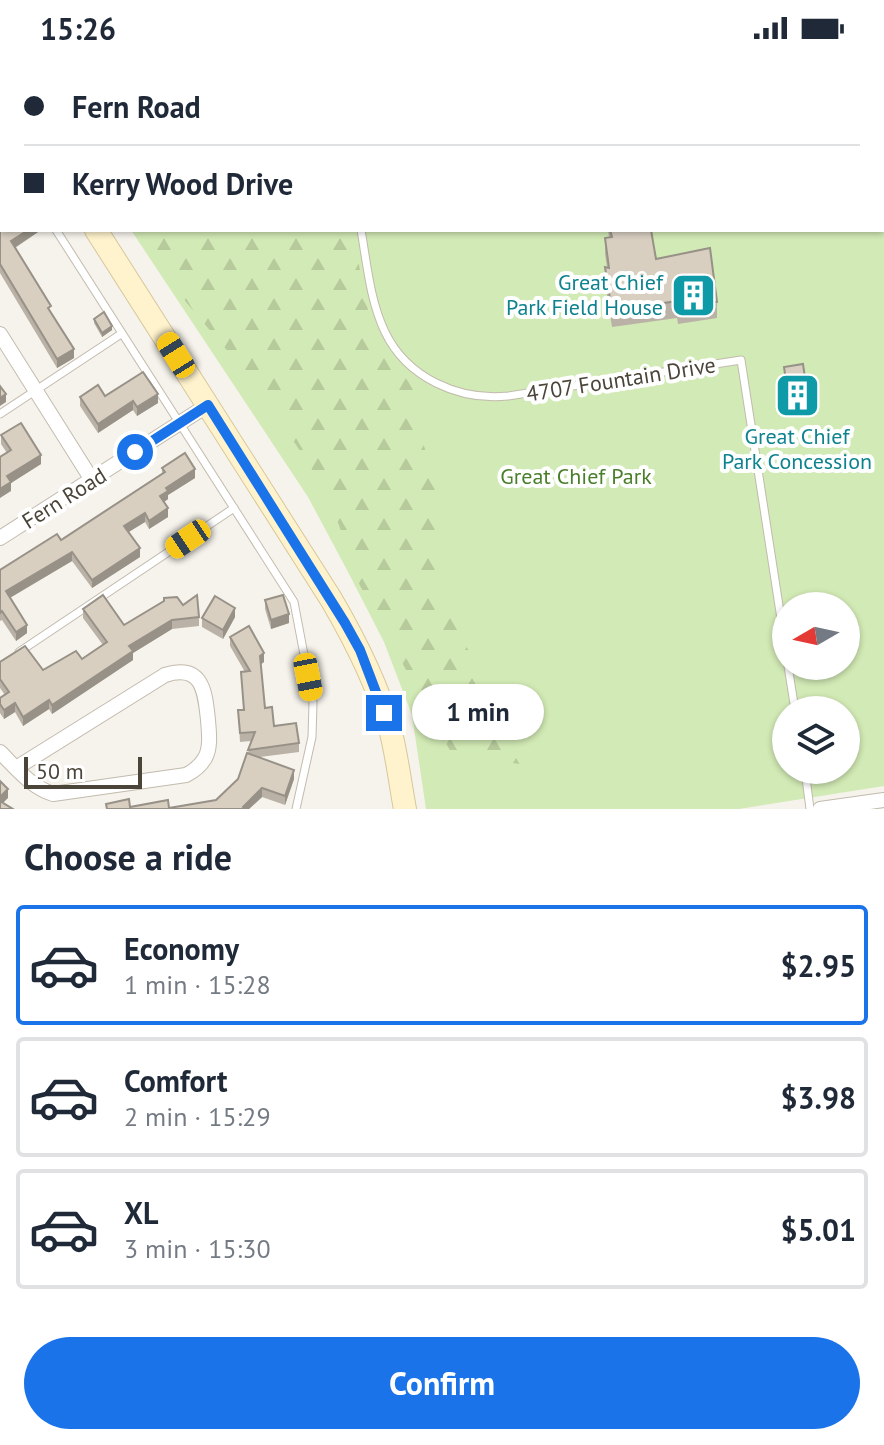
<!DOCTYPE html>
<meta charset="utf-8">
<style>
body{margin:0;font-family:"PT Sans",sans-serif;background:#f2f2f3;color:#1f2937;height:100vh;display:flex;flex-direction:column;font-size:30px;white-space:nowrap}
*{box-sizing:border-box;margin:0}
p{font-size:26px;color:#747a83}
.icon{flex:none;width:44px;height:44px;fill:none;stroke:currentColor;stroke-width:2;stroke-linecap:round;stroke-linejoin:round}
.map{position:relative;height:753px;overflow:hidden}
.sheet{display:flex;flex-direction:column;background:#fff;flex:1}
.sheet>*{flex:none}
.top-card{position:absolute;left:0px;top:0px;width:884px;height:176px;box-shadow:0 2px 6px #0004;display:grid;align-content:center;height:176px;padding:0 24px;background:#fff}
.needle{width:52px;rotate:261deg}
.buttons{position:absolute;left:772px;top:536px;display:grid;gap:16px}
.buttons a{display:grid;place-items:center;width:88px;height:88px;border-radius:50%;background:#fff;box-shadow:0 2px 6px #0004;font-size:40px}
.scale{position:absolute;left:24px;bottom:20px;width:118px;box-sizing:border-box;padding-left:8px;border:4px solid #4b4439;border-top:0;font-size:22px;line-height:28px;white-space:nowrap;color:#4b4439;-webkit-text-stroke:6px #fff;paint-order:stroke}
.end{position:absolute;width:36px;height:36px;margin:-18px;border:10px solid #1a73e8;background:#fff;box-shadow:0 0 0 4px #fff}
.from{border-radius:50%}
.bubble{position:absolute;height:56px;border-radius:28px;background:#fff;box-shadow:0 2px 6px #0004;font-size:26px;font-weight:700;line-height:56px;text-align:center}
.car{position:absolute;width:24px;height:48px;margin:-24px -12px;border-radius:10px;box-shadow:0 0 6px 2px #0007;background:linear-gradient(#f5c518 24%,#345 0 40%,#f5c518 0 76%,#345 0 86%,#f5c518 0)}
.top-card b{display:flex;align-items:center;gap:28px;height:76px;font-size:30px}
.top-card b+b{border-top:2px solid #e0e1e3}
.top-card i{width:20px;height:20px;background:#1f2937}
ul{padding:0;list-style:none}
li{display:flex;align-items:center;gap:24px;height:120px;margin:0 16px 12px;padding:0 8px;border:4px solid #e0e1e3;border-radius:8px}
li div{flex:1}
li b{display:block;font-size:30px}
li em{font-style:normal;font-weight:700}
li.selected{border-color:#1a73e8}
li>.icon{width:72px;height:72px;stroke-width:1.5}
h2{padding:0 24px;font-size:36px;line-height:96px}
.primary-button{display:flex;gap:16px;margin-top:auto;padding:16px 24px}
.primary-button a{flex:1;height:92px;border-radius:48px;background:#1a73e8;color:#fff;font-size:32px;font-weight:700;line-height:92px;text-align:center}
.status{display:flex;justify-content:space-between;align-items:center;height:56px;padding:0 40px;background:#fff;direction:ltr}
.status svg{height:22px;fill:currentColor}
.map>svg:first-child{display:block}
.green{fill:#d2eab5;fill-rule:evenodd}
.forest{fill:url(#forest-firs)}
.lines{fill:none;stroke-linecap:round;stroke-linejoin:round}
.lane-casing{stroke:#c2bbae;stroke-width:9}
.street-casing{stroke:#c2bbae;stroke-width:16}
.secondary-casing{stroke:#d6c79b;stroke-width:24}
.lane{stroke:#fff;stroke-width:7}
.street{stroke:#fff;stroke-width:14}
.secondary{stroke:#fff3cd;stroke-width:22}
.wall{fill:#bab2a6}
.shaded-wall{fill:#979187}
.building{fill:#d8cfc1;stroke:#979187;stroke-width:2}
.route{stroke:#1a73e8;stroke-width:10}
.labels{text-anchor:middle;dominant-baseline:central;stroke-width:8;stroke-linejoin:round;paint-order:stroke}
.culture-label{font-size:22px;fill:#0d838f;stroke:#fff;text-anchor:end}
.street-label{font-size:22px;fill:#4b4439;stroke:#fff}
.park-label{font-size:22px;fill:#4a7f2a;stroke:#fff}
</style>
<div class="status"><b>15:26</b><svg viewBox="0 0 49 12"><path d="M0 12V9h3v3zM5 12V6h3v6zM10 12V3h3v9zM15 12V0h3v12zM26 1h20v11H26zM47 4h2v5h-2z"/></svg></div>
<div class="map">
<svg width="884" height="753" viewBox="0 0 884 753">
<defs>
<pattern id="forest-firs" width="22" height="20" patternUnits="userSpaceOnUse" patternTransform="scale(2)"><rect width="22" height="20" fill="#d2eab5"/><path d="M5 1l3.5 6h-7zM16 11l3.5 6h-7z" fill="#b6ca9c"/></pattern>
</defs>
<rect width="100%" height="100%" fill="#f6f3ec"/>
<path class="green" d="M14 0H884V730L739 753H426L412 659 384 586 347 514 308 441 131 174H882V2ZM786 550H846V610H786ZM786 654H846V714H786Z"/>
<path class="forest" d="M140 174H352L368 254 389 297 418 340 412 355 438 431 443 543 475 608 537 710 453 700 357 524 339 469 309 408 252 324 186 246Z"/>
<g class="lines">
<defs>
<g id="lane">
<path d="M334 0 335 2"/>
<path d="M0 85 2 88"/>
<path d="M56 174 294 546 313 646 312 681 296 753"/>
<path d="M361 174C367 208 370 245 385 276 407 322 459 345 508 340L741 304 786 595"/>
<path d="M0 358 121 278"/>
<path d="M19 596 234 452"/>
<path d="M788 610 795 654"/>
<path d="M805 714 810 753"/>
</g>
<g id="street">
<path d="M0 278 92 424"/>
<path d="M0 482 208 349"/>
<path d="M0 696C16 712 31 731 53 738L186 719C194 715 200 711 205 702 211 691 209 677 208 664 205 636 203 607 165 619L16 712"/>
<path d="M820 753 884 744"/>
</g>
<g id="secondary">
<path d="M0 24 2 27"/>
<path d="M96 174 331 543C355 584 377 627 390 673 397 699 400 727 405 753"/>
</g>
</defs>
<use href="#lane" class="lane-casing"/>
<use href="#street" class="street-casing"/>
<use href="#secondary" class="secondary-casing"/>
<use href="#lane" class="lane"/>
<use href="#street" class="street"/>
<use href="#secondary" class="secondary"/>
</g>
<g class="wall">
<path d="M0 150 2 174H41L15 192 51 258 74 302 57 312 0 217Z"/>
<path d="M608 174H645L656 203 717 246V262L678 268 677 262 612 271 605 227V211H607L605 198V182H609Z"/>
<path d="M94 263 112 274 102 281 94 267Z"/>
<path d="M784 311 809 349V358L790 361 784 320Z"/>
<path d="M105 340 158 347 137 360 133 354 98 377 80 350V341Z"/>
<path d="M1 379 41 408 11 427V435L7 397 1 388Z"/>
<path d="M162 412 195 422 168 439V443L164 446 168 461 149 473 145 466 128 476 140 501 92 532 72 505 10 542 27 577 16 585 2 564 0 565V514L61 484 162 417Z"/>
<path d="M265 544 289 567 271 573 265 553Z"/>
<path d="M183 549 199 561V570L172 573 133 597V604L52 658 49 653 23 670 15 656 4 663 0 657V642L5 639 0 632V606L43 614 82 603 103 589 83 562V553L124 569Z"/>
<path d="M235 561 223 583 202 571V562Z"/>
<path d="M230 581 264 606 261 608 265 652 274 670 299 687V696L260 701 294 723 285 749 262 741 249 753H106V748L130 751 169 752 216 744 238 723 248 697 251 685 240 686 238 654H244L241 616H245L230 590Z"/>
</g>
<g class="shaded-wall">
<path d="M28 174H41L11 194V185Z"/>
<path d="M112 270V274L102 281V277Z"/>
<path d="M74 293V302L57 312V303Z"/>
<path d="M6 338V346L0 350V342Z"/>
<path d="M158 338V347L137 360V351Z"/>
<path d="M133 345V354L98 377V368Z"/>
<path d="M41 399V408L11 427V435L0 442V433L7 420Z"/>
<path d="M195 413V422L168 439V443L160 449V440L166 432Z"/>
<path d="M168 452V461L149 473V465Z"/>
<path d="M145 457V466L124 479V470Z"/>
<path d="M140 492V501L92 532V524Z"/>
<path d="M72 496V505L6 544V535Z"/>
<path d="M235 552V561L223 583V574Z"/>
<path d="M289 558V567L271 573V564Z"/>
<path d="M172 564V573L133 597V604L52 658V649L129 590Z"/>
<path d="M27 569V577L16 585V576Z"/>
<path d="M264 597V606L260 609V600Z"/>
<path d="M49 644V653L23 670V661Z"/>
<path d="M15 647V656L4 663V654Z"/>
<path d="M294 714V723L285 749V740Z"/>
<path d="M262 732V741L249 753H243V751Z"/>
<path d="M8 733V742L0 750V741Z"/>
</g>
<g class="building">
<path d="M0 150 2 153V174H28L11 185 51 250 48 252 74 293 57 303 0 208Z"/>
<path d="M610 174H651L656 203 710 192 717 246 678 251 677 245 612 255 605 211 609 212 605 182 612 181Z"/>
<path d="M104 256 112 270 102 277 94 263Z"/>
<path d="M803 308 809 349 790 352 784 311Z"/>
<path d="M143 316 158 338 137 351 133 345 98 368 80 341 98 329 105 340Z"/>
<path d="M0 330 6 338 0 342Z"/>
<path d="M21 367 41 399 7 420 11 426 0 433V401L11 394 1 379Z"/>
<path d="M185 397 195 413 166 432 168 435 160 440 168 452 149 465 145 457 124 470 140 492 92 524 72 496 6 535 27 569 16 576 2 555 0 557V514L57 478 61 484 165 416 162 412Z"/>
<path d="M103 539 124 569 164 545V542L177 541 183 549 197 539 199 561 172 564 129 590 133 595 52 649 49 644 23 661 15 647 4 654 0 648V642L9 636 0 623V606L25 590 43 614 76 595 82 603 107 586 83 553Z"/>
<path d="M283 539 289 558 271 564 265 544Z"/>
<path d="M215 540 235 552 223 574 202 562Z"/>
<path d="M249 570 264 597 260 600 265 652 272 651 274 670 296 667 299 687 248 694 255 676 240 677 238 654H244L241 616 250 615 230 581Z"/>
<path d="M247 697 294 714 285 740 262 732 243 751 245 753H107L106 748 129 743 130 751 168 744 169 752 216 744 238 723Z"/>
<path d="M0 725 8 733 0 741Z"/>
<path d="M0 745 13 753H0Z"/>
</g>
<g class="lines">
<path class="route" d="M135 396 208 349 345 567 360 594 384 657"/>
</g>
<defs>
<symbol id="building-square" viewBox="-11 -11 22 22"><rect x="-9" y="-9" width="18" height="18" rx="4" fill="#0f9aa8" stroke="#fff"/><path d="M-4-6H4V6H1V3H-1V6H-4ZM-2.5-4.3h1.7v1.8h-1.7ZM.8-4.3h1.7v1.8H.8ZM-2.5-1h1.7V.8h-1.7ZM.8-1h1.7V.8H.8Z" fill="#fff"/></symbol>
</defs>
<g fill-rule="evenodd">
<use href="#building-square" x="668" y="214" width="51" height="51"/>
<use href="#building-square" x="772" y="314" width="51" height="51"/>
</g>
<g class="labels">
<g class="culture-label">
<text x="663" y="226">Great Chief<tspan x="663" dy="25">Park Field House</tspan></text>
<text x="797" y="380" text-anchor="middle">Great Chief<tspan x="797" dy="25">Park Concession</tspan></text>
</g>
<g class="street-label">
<text transform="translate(621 323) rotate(-9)">4707 Fountain Drive</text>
<text transform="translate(64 442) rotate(-32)">Fern Road</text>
</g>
<g class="park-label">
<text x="576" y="420">Great Chief Park</text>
</g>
</g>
</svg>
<div class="buttons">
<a><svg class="needle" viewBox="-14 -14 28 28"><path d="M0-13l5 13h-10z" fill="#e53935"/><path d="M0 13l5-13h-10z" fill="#747a83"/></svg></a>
<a><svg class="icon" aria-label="layers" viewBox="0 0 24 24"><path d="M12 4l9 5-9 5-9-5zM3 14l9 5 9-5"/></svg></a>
</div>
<div class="scale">50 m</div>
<i class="end from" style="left:135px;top:396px"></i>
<i class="end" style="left:384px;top:657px"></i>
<div class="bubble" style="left:412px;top:628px;width:132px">1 min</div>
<i class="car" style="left:176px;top:299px;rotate:328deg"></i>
<i class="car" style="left:188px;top:483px;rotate:236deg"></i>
<i class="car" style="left:308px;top:621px;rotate:169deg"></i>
<div class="top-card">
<b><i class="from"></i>Fern Road</b>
<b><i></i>Kerry Wood Drive</b>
</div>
</div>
<section class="sheet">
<h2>Choose a ride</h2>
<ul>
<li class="selected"><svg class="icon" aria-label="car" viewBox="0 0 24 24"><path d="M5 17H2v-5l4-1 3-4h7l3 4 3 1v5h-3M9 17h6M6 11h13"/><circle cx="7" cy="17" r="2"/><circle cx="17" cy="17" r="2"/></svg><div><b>Economy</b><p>1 min · 15:28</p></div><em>$2.95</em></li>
<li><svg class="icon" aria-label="car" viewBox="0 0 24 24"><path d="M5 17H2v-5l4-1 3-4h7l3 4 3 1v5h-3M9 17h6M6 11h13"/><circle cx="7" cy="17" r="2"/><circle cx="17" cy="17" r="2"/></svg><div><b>Comfort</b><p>2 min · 15:29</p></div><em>$3.98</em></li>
<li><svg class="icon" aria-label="car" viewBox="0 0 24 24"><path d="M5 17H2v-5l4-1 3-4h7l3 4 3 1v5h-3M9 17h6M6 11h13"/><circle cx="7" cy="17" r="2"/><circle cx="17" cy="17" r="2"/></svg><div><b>XL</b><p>3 min · 15:30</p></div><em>$5.01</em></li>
</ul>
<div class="primary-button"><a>Confirm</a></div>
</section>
